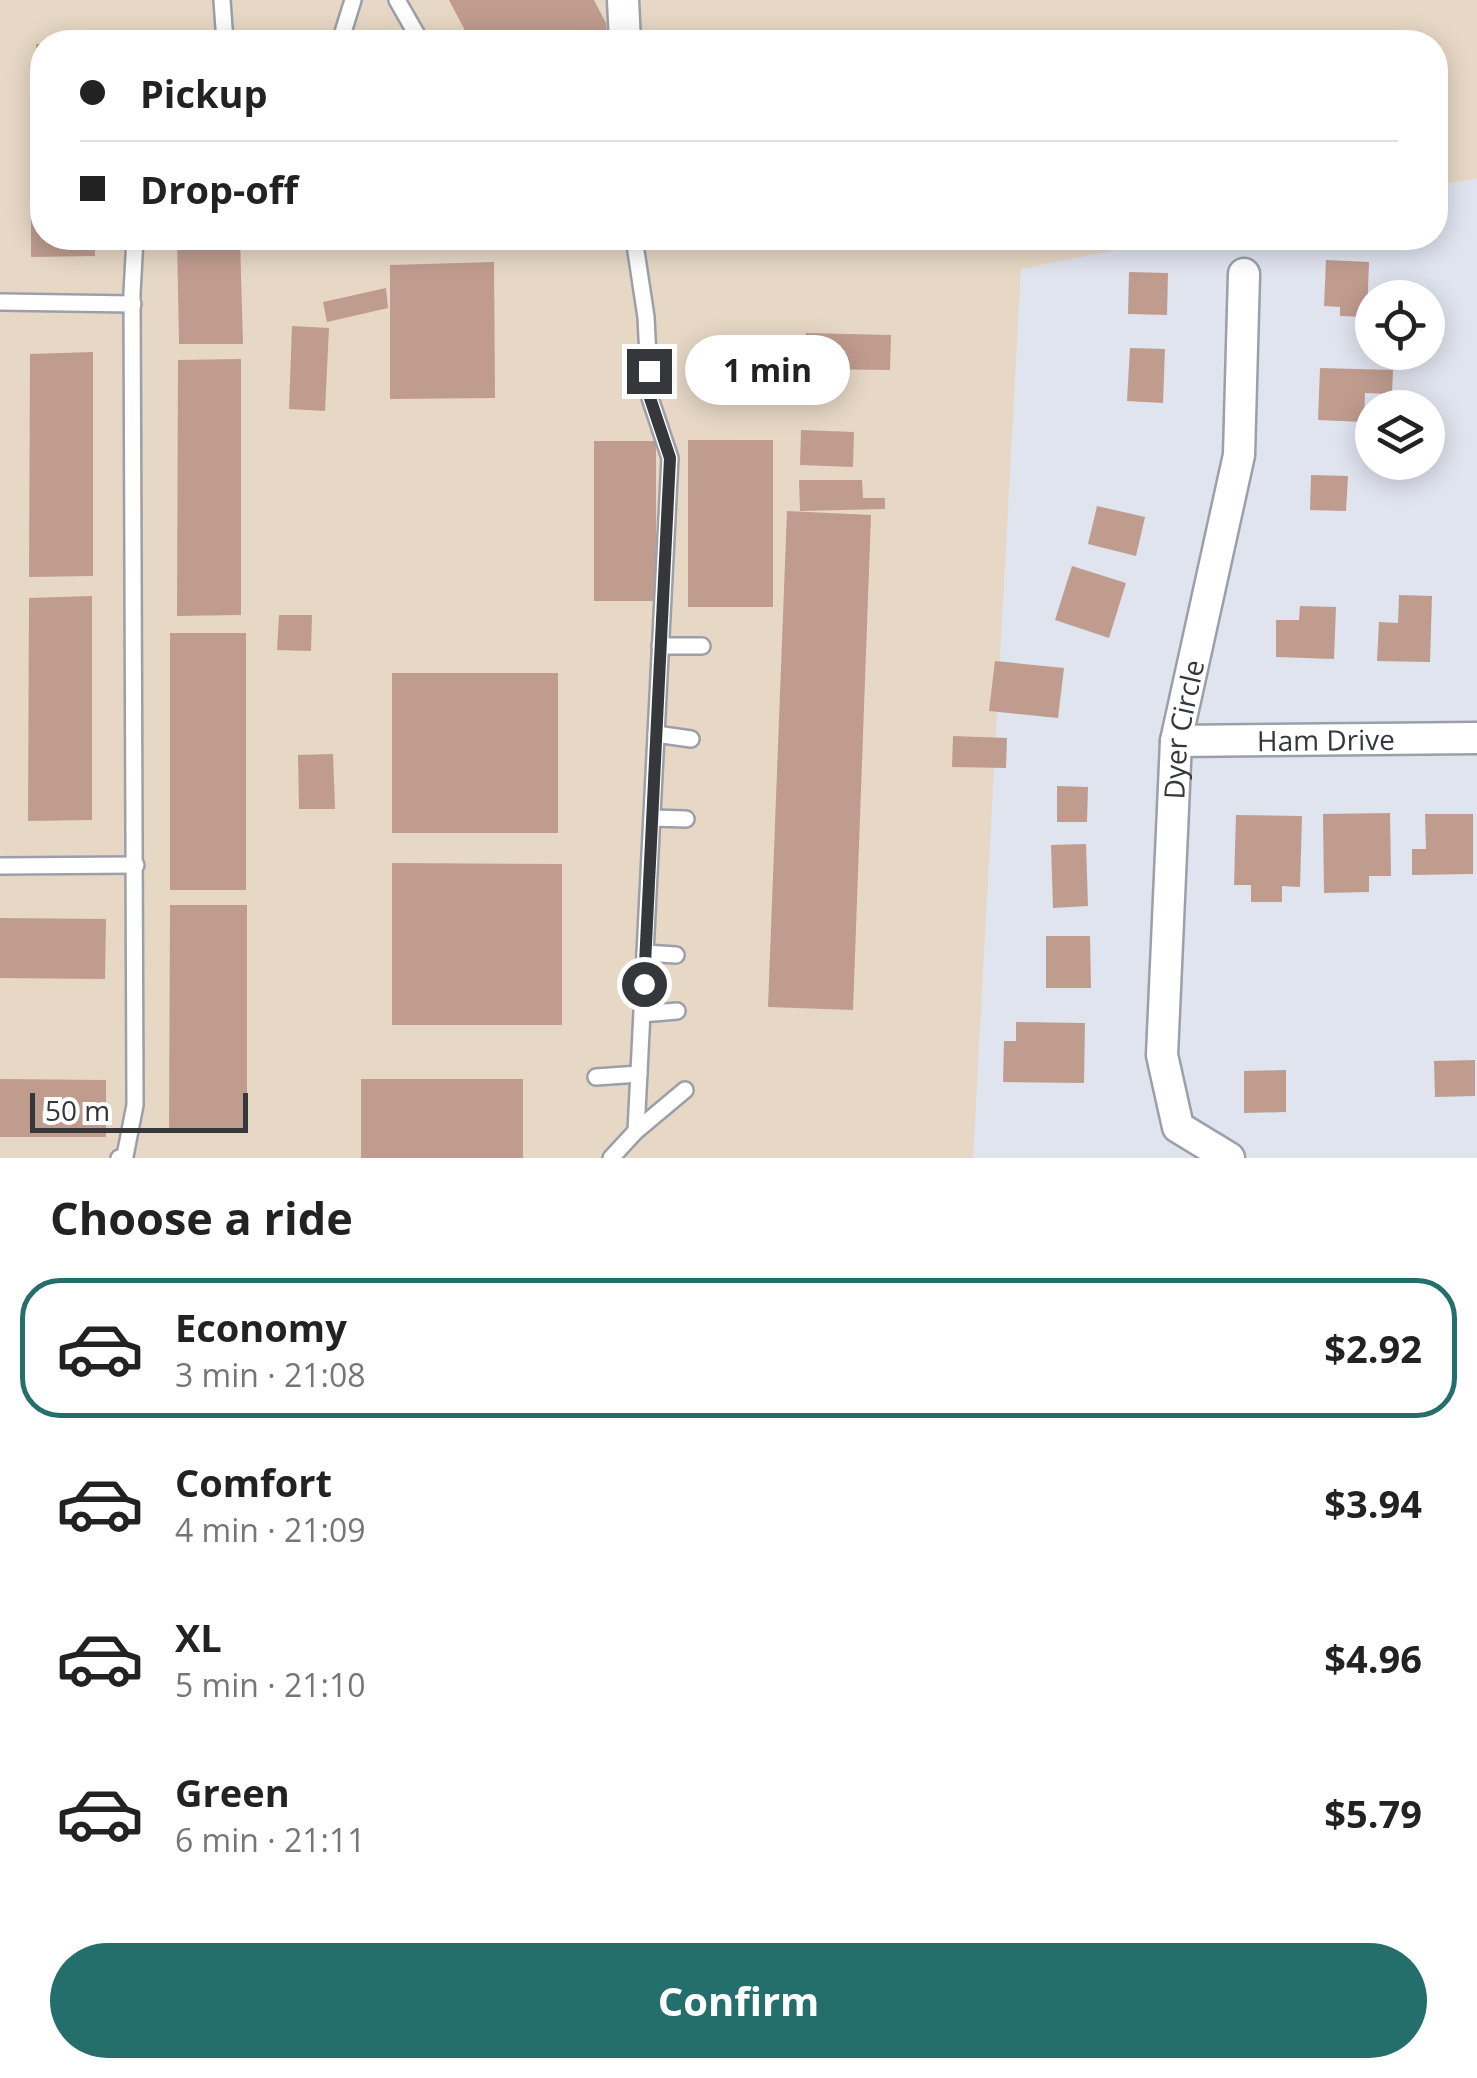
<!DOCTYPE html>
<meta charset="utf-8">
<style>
body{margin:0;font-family:"Open Sans",sans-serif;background:#f2f2f2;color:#222;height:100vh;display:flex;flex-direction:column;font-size:38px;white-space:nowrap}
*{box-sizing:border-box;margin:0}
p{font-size:32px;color:#767676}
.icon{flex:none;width:55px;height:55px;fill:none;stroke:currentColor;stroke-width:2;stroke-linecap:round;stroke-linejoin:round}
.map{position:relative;height:1158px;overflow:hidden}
.side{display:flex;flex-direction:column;background:#fff;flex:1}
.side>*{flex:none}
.top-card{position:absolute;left:30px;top:30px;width:1418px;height:220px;border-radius:40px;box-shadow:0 5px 25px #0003;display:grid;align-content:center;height:220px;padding:0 50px;background:#fff}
.buttons{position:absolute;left:1355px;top:280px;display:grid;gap:20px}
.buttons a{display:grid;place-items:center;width:90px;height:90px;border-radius:50%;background:#fff;box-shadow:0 5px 25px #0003;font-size:50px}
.scale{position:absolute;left:30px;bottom:25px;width:218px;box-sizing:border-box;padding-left:10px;border:5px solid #36373b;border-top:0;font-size:28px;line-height:35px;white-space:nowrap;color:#36373b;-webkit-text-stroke:8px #fff;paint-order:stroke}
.end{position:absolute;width:45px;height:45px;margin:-22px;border:12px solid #36373b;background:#fff;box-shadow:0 0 0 5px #fff}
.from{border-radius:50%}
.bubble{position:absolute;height:70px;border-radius:35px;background:#fff;box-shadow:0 5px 25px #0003;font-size:32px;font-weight:700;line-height:70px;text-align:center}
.top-card b{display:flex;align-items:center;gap:35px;height:95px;font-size:38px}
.top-card b+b{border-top:2px solid #e0e0e0}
.top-card i{width:25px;height:25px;background:#222}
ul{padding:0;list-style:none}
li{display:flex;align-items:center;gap:30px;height:140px;margin:0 20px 15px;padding:0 30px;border:5px solid transparent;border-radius:40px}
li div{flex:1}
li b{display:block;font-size:38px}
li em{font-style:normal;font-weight:700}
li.selected{border-color:#246e6b}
li>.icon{width:90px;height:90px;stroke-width:1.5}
h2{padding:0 50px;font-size:45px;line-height:120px}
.cta{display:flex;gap:20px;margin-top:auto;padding:20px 50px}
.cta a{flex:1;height:115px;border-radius:60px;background:#246e6b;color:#fff;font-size:40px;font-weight:700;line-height:115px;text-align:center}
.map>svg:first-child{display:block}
.commercial{fill:#e7d8c5}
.building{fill:#c09c8f}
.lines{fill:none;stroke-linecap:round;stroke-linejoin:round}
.service-casing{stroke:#9c9faa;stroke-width:20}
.minor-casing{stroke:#9c9faa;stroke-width:35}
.service{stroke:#fff;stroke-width:15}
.minor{stroke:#fff;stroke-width:30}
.route{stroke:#36373b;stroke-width:12}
.labels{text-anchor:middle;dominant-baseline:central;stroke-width:8;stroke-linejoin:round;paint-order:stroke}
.street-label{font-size:28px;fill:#36373b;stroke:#fff}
</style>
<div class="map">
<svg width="1477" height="1158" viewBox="0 0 1477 1158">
<rect width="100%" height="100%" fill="#e0e4ef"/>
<path class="commercial" d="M0 0H1477V178L1435 186V42H42V238H1175L1021 269 973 1158H0Z"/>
<g class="building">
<path d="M449 0H594L606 23 607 42H471Z"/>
<path d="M36 44H42V107H37Z"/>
<path d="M42 161V238H95V256L31 257V162Z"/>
<path d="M177 238H240L243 344H179Z"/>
<path d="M1326 260 1369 262 1367 317 1340 316V307L1324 306Z"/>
<path d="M494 262 495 398 390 399V265Z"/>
<path d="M1129 272 1168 273 1167 315 1128 314Z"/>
<path d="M386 288 388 308 327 322 323 302Z"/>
<path d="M292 326 329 328 325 411 289 409Z"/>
<path d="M806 333 891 335 890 370 805 369Z"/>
<path d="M1130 348 1165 349 1163 403 1127 401Z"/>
<path d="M93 352V576L29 577 30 354Z"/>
<path d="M241 359V615L177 616 178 360Z"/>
<path d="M1320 368 1393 370 1392 394 1365 393 1364 422 1318 420Z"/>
<path d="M801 430 854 432 853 467 800 465Z"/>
<rect x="688" y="440" width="85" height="167"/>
<rect x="594" y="441" width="62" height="160"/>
<path d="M1311 475 1348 476 1346 511 1310 510Z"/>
<path d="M799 480H862L863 498H885V509L800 511Z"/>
<path d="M1097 506 1145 517 1136 556 1088 544Z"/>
<path d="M787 511 871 515 853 1010 768 1007Z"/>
<path d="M1072 566 1126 583 1109 638 1055 620Z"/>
<path d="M1399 595 1432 596 1430 662 1377 661 1379 622 1398 623Z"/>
<path d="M92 596V820L28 821 29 598Z"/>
<path d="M1300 606 1336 607 1334 659 1276 657V620H1299Z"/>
<path d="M279 615H312L311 651 277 650Z"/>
<rect x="170" y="633" width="76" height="257"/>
<path d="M995 661 1064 668 1058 718 989 711Z"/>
<rect x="392" y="673" width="166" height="160"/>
<path d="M953 736 1007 738 1006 768 952 767Z"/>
<path d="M333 754 335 809H299L298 755Z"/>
<path d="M1057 786 1088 787 1087 822H1057Z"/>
<path d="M1390 813 1391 876H1369V892L1324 893 1323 814Z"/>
<path d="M1425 814H1473V874L1412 875V849H1426Z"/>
<path d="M1236 815 1302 816 1300 887 1282 886V902H1251V885H1234Z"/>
<path d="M1086 844 1088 906 1053 908 1051 845Z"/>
<path d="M392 863 562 864V1025H392Z"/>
<path d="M170 905H247V1132H169Z"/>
<path d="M0 918 106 919 105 979 0 978Z"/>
<path d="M1046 936H1090L1091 988H1046Z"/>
<path d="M1016 1022 1085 1023 1084 1083 1003 1082 1004 1041H1016Z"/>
<path d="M1475 1060V1096L1435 1097 1434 1061Z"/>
<path d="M1286 1070V1112L1244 1113V1071Z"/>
<path d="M0 1079 106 1080V1137H0Z"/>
<rect x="361" y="1079" width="162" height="79"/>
</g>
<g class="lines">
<defs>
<g id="service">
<path d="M222 0 225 42"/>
<path d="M397 0 421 42"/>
<path d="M340 42 353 0"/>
<path d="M634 238 646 317 650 398 670 458 636 1131"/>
<path d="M0 302 133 304"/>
<path d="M660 646H702"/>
<path d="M656 734 691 739"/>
<path d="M652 818 686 819"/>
<path d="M0 866 136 865"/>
<path d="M645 953 676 955"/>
<path d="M642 1014 677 1011"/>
<path d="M596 1077 639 1074"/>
<path d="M119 1158 125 1156 135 1105 132 293 135 238"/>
<path d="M611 1158 636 1131 685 1090"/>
</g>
<g id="minor">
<path d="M623 0 625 42"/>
<path id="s1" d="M1176 741 1477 738"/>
<path id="s2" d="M1229 1158 1178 1127 1162 1055 1176 741 1239 455 1244 274"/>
</g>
</defs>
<use href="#service" class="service-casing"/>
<use href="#minor" class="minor-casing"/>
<use href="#service" class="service"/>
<use href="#minor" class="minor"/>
</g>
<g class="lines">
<path class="route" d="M644 984 670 458 650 398 649 371"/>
</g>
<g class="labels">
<g class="street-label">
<text stroke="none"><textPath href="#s2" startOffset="460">Dyer Circle</textPath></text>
<text stroke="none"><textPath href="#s1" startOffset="150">Ham Drive</textPath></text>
</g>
</g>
</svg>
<div class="buttons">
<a><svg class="icon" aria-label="locate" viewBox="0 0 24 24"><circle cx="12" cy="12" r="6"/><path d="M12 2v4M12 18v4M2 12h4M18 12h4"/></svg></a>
<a><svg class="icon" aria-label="layers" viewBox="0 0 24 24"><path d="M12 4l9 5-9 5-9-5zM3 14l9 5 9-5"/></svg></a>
</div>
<div class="scale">50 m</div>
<i class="end from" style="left:644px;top:984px"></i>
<i class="end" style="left:649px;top:371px"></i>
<div class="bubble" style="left:685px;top:335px;width:165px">1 min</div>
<div class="top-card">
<b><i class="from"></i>Pickup</b>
<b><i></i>Drop-off</b>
</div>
</div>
<section class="side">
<h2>Choose a ride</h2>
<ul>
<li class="selected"><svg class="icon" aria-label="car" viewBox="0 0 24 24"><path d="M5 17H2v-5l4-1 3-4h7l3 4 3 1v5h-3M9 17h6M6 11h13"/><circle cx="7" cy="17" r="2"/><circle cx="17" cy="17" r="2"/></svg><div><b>Economy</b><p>3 min · 21:08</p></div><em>$2.92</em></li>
<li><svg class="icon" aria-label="car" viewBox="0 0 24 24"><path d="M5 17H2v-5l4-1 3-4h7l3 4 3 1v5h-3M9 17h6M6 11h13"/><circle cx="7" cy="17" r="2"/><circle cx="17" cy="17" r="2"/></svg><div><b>Comfort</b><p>4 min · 21:09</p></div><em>$3.94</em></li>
<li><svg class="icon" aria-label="car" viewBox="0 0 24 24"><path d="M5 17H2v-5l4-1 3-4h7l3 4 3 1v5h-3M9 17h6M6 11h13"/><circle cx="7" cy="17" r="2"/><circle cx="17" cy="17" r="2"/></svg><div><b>XL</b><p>5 min · 21:10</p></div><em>$4.96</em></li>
<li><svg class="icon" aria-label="car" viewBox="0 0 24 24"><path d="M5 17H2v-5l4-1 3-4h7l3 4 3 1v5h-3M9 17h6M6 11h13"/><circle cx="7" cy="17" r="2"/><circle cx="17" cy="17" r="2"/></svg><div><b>Green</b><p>6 min · 21:11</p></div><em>$5.79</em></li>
</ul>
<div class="cta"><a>Confirm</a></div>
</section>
